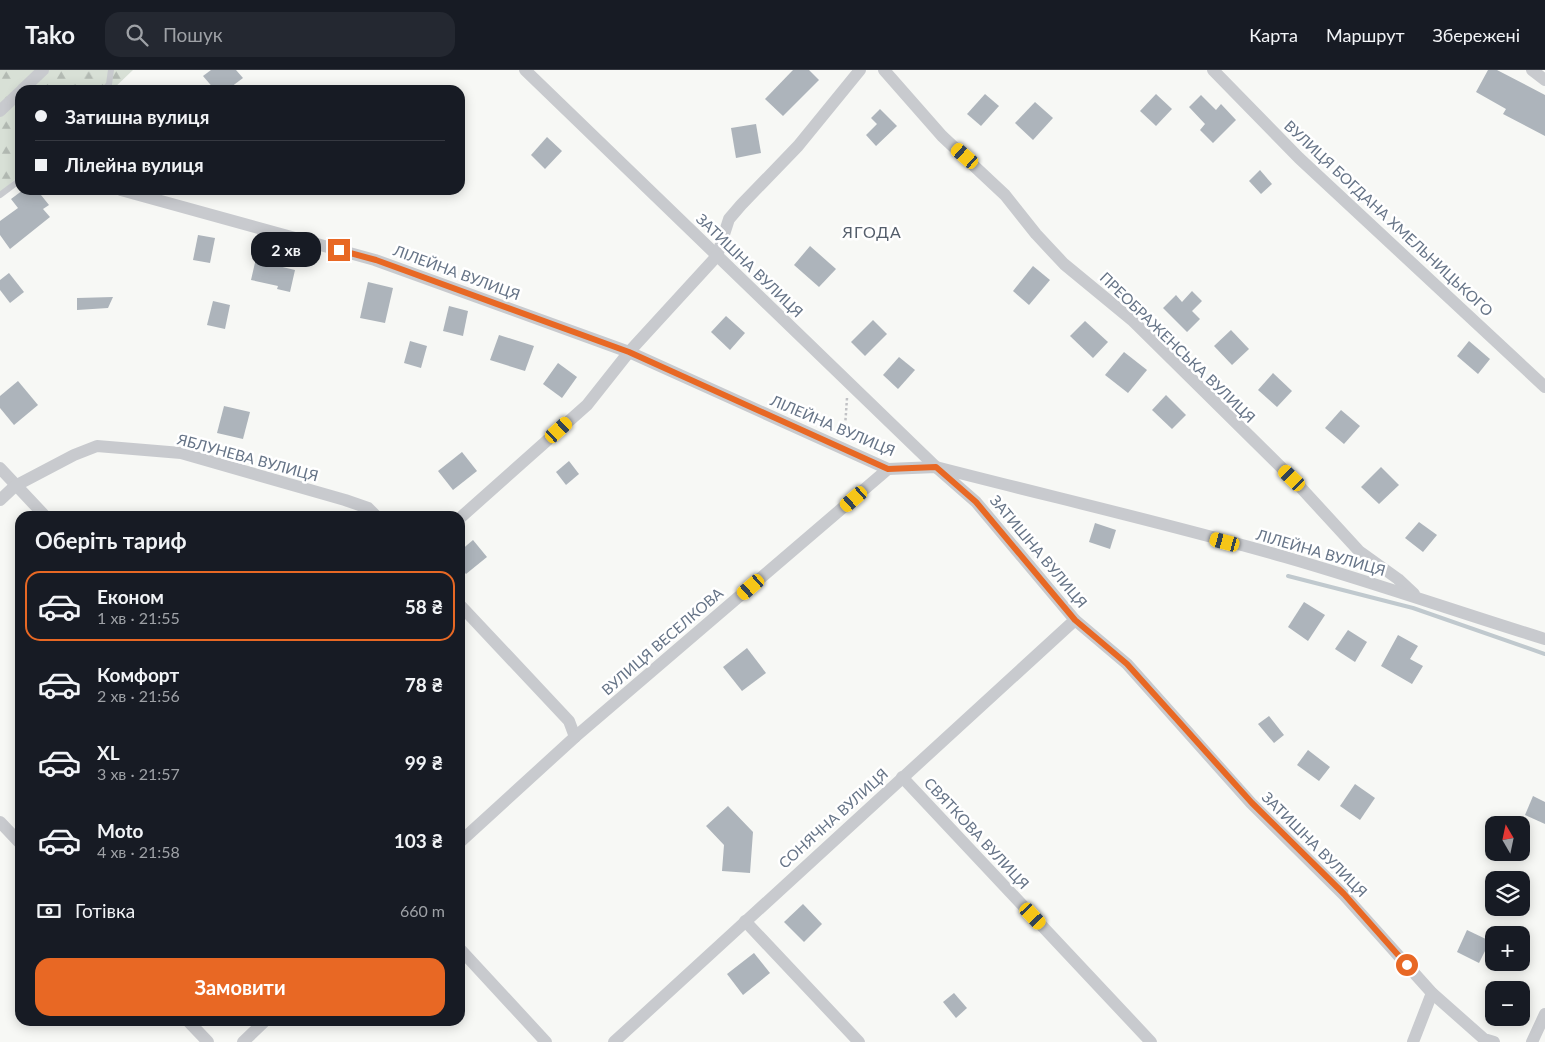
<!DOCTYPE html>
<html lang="uk">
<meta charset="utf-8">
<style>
body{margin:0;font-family:Lato,sans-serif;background:#242831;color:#f1f3f6;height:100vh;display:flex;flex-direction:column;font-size:19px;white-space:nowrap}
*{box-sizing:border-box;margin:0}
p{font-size:16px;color:#9ea1a6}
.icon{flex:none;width:28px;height:28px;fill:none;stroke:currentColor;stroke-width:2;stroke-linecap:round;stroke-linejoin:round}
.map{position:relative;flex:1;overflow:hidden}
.panel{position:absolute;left:15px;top:441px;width:450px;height:515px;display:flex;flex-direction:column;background:#171b24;border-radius:15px;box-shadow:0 2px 12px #0003}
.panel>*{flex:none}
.hud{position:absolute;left:15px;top:15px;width:450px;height:110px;border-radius:15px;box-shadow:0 2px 12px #0003;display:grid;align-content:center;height:110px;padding:0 20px;background:#171b24}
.needle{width:32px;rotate:351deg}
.controls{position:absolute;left:1485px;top:746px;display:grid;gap:10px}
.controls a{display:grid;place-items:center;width:45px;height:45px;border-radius:10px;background:#171b24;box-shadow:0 2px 12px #0003;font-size:25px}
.end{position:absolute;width:22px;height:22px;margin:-11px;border:6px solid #e86824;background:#fff;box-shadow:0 0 0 2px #fff}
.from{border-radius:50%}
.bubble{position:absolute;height:35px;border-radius:15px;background:#171b24;box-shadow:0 2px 12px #0003;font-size:16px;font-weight:700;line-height:35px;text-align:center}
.car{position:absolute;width:15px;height:30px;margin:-15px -8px;border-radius:6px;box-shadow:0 0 4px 1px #0007;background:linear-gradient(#f5c518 24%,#345 0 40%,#f5c518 0 76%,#345 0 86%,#f5c518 0)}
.hud b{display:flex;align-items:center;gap:18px;height:48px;font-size:19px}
.hud b+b{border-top:1px solid #363941}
.hud i{width:12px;height:12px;background:#f1f3f6}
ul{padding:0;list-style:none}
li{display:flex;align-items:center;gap:15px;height:70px;margin:0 10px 8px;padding:0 10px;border:2px solid transparent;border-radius:15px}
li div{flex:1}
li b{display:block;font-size:19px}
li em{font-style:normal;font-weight:700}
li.on{border-color:#e86824}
li>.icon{width:45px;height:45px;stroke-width:1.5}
h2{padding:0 20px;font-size:22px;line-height:60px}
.pay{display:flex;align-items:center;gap:12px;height:55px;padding:0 20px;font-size:19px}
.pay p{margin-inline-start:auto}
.action{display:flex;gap:10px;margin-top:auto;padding:10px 20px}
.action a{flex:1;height:58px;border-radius:15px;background:#e86824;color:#fff;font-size:20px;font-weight:700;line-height:58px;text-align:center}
header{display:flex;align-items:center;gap:30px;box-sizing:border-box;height:70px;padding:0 25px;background:#171b24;border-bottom:1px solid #363941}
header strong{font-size:24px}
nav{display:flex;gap:28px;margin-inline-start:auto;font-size:18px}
.search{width:350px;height:45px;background:#242831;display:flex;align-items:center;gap:12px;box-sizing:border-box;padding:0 18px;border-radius:15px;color:#9ea1a6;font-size:19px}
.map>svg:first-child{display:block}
.forest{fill:url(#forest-firs)}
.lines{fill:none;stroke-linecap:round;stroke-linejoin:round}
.stream{stroke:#c0c9ce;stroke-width:4}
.building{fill:#adb4bb}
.path{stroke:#c1c2c5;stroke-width:2.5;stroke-dasharray:2.5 2.5;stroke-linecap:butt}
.lane{stroke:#c8cace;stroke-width:6}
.street{stroke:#c8cace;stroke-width:12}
.route{stroke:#e86824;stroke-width:6}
.labels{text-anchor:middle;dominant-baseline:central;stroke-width:5;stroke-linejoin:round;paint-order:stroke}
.street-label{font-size:15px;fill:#667487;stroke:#fff}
.neighbourhood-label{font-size:16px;letter-spacing:1px;fill:#545e6b;stroke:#fff}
</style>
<header>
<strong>Tako</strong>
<div class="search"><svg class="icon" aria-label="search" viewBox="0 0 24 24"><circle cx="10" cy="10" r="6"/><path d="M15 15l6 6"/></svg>Пошук</div>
<nav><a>Карта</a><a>Маршрут</a><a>Збережені</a></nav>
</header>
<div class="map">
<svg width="1545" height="972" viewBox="0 0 1545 972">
<defs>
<pattern id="forest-firs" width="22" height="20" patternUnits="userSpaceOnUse" patternTransform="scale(1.25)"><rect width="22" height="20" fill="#d8e0d6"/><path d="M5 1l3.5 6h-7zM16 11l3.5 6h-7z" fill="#b3bab3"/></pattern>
</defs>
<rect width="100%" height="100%" fill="#f7f8f5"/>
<path class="forest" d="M0 0H133L112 20H20V105L0 123Z"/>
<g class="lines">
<path class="stream" d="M1288 506 1413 538 1545 584"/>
</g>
<g class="building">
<path d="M211 0H236L243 8 227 20H215L203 6Z"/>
<path d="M793 0H809L819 10 783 46 765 29Z"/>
<path d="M1488 0H1497L1545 25V66L1503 44 1506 39 1476 22Z"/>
<path d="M985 24 999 36 981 56 967 44Z"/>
<path d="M1156 24 1172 39 1156 56 1140 41Z"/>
<path d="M1201 25 1216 40 1221 34 1236 50 1213 73 1200 60 1205 54 1189 37Z"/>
<path d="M1035 32 1053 48 1033 70 1015 53Z"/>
<path d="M880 39 897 56 876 76 866 65 877 54 871 48Z"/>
<path d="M756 54 761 83 736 88 731 58Z"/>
<path d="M547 67 562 81 545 99 531 85Z"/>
<path d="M1260 100 1272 114 1261 124 1249 111Z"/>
<path d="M23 120H37L49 135 43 139 50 147 10 179 0 165V151L18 138 11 129Z"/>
<path d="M198 165 215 168 210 193 193 190Z"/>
<path d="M810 176 836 199 819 217 794 195Z"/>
<path d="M257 184 271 187 270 194 295 200 290 222 277 219 278 216 251 210Z"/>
<path d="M1033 196 1050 210 1029 235 1013 221Z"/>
<path d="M9 203 24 222 10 233 0 220V210Z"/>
<path d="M368 212 393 218 385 253 360 248Z"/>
<path d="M1192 221 1202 231 1192 241 1200 249 1187 262 1163 238 1176 225 1182 232Z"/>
<path d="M113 227 108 238 77 240V228Z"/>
<path d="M213 231 230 235 225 259 207 255Z"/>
<path d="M449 236 468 241 463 266 443 261Z"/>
<path d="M726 246 745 263 730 280 711 262Z"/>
<path d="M873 250 887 264 865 286 851 272Z"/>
<path d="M1085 251 1108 272 1093 288 1070 266Z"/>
<path d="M1231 260 1249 279 1232 295 1214 276Z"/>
<path d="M499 265 534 276 525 301 490 290Z"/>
<path d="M410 271 427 276 421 298 404 293Z"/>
<path d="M1469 271 1490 289 1478 304 1457 286Z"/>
<path d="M1124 282 1147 300 1128 323 1105 305Z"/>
<path d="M899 287 915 300 898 319 883 305Z"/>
<path d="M558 293 577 307 562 328 543 314Z"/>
<path d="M1273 303 1292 321 1277 337 1258 320Z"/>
<path d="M18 311 38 335 14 355 0 338V326Z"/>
<path d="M1166 325 1186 345 1172 359 1152 340Z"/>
<path d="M224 336 250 342 243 369 217 363Z"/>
<path d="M1341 340 1360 356 1344 374 1325 358Z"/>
<path d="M462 382 477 401 453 420 438 401Z"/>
<path d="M569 391 579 404 566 415 556 402Z"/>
<path d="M1381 397 1399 415 1379 434 1361 417Z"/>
<path d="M1419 452 1437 465 1423 482 1405 468Z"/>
<path d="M1095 453 1116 460 1110 479 1089 472Z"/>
<path d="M473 470 487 487 466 504 460 498V481Z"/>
<path d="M1304 532 1325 545 1308 571 1288 557Z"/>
<path d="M1348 560 1367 572 1355 592 1335 579Z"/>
<path d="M1398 565 1418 576 1410 589 1423 596 1412 614 1381 596Z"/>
<path d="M747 578 766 603 742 621 723 597Z"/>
<path d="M1269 646 1284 665 1274 673 1258 654Z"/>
<path d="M1308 680 1330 697 1319 711 1297 695Z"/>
<path d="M1355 714 1375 728 1360 750 1340 736Z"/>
<path d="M1533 726 1545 732V754L1525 745Z"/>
<path d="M728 736 753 762 750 803 722 801 724 775 706 756Z"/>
<path d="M803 834 822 854 804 872 784 852Z"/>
<path d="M1467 860 1490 871 1479 893 1457 882Z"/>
<path d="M754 883 770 903 743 925 727 904Z"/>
<path d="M954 923 967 938 956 948 943 932Z"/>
</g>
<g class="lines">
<path class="path" d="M847 328 845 357 851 369"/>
<g class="lane">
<path d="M104 20 109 14 111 0"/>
<path d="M0 125 20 110"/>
</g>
<g class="street">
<path d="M525 0 936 397 976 432 1075 550 1127 594 1251 733 1344 825 1432 923 1484 969 1494 972"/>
<path d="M884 0 942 66 1005 125 1036 164 1064 194 1132 250 1292 408 1359 481 1398 509 1414 524"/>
<path d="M1213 0 1299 88 1545 317"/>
<path d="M1532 0 1545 10"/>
<path d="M22 20 43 0"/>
<path d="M0 41 20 22"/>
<path d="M121 120 375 190 629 282 888 399 936 397C1052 427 1170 454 1285 487 1372 512 1458 542 1545 569"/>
<path d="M0 398 45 446"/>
<path d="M0 430 15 416 74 385 97 376 181 383 345 430 368 438 376 446"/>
<path d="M460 448 587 335 629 282 717 186 729 149 741 135 798 76 860 0"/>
<path d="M460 535 569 651 575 667"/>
<path d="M902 707 1151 972"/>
<path d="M0 752 20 773"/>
<path d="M460 772 575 667 888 399"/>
<path d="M745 851 859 972"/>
<path d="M460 879 546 972"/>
<path d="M188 951 208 972"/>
<path d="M243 972 265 951"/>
<path d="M614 972 1075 550"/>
<path d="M1413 972 1432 923"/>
<path d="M1532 972 1545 944"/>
</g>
</g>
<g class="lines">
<path class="route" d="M339 180 376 190 629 282 888 399 936 397 976 432 1075 550 1127 594 1252 733 1344 824 1407 895"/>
</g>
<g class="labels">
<g class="street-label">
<text transform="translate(1389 148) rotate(43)">ВУЛИЦЯ БОГДАНА ХМЕЛЬНИЦЬКОГО</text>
<text transform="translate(750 195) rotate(44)">ЗАТИШНА ВУЛИЦЯ</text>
<text transform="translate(457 202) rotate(20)">ЛІЛЕЙНА ВУЛИЦЯ</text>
<text transform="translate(1178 277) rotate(44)">ПРЕОБРАЖЕНСЬКА ВУЛИЦЯ</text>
<text transform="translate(833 355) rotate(23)">ЛІЛЕЙНА ВУЛИЦЯ</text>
<text transform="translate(248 387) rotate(15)">ЯБЛУНЕВА ВУЛИЦЯ</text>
<text transform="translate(1039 481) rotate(50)">ЗАТИШНА ВУЛИЦЯ</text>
<text transform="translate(1321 482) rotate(16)">ЛІЛЕЙНА ВУЛИЦЯ</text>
<text transform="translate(662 571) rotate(-41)">ВУЛИЦЯ ВЕСЕЛКОВА</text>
<text transform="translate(833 748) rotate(-42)">СОНЯЧНА ВУЛИЦЯ</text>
<text transform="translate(977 763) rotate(47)">СВЯТКОВА ВУЛИЦЯ</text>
<text transform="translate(1315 774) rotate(45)">ЗАТИШНА ВУЛИЦЯ</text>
</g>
<g class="neighbourhood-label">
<text x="872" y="161">ЯГОДА</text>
</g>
</g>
</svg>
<div class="controls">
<a><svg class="needle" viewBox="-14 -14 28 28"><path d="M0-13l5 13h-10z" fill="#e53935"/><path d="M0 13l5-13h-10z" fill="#9ea1a6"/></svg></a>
<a><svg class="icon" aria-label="layers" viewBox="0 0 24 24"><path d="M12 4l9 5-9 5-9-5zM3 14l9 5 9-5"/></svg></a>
<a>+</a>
<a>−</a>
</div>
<i class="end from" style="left:1407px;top:895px"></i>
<i class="end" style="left:339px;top:180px"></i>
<div class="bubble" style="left:251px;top:162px;width:70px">2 хв</div>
<i class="car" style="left:965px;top:86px;rotate:311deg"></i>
<i class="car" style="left:559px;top:360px;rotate:48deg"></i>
<i class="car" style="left:1292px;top:408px;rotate:314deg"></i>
<i class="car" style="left:854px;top:429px;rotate:229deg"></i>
<i class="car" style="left:1225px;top:472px;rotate:285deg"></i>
<i class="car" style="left:751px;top:517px;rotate:229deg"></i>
<i class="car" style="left:1033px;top:846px;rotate:137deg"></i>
<div class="hud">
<b><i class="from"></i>Затишна вулиця</b>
<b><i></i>Лілейна вулиця</b>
</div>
<section class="panel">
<h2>Оберіть тариф</h2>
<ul>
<li class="on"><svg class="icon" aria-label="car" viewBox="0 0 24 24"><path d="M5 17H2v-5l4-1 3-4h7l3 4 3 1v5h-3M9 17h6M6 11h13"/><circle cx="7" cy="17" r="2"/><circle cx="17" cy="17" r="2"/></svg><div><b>Економ</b><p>1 хв · 21:55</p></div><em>58 ₴</em></li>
<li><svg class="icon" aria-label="car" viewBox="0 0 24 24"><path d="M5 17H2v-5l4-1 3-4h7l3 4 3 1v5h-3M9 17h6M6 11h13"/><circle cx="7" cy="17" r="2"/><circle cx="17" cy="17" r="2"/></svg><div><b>Комфорт</b><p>2 хв · 21:56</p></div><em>78 ₴</em></li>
<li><svg class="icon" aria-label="car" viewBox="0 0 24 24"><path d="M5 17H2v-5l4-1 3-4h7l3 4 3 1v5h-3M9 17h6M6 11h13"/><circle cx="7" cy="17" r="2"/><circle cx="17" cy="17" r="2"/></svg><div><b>XL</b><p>3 хв · 21:57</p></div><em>99 ₴</em></li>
<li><svg class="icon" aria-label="car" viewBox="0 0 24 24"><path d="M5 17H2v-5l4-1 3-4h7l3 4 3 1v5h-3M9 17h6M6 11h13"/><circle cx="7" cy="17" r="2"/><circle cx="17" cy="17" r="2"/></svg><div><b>Moto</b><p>4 хв · 21:58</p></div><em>103 ₴</em></li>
</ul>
<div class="pay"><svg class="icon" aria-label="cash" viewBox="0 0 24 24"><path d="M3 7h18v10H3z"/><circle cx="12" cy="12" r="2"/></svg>Готівка<p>660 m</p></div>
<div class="action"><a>Замовити</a></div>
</section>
</div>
